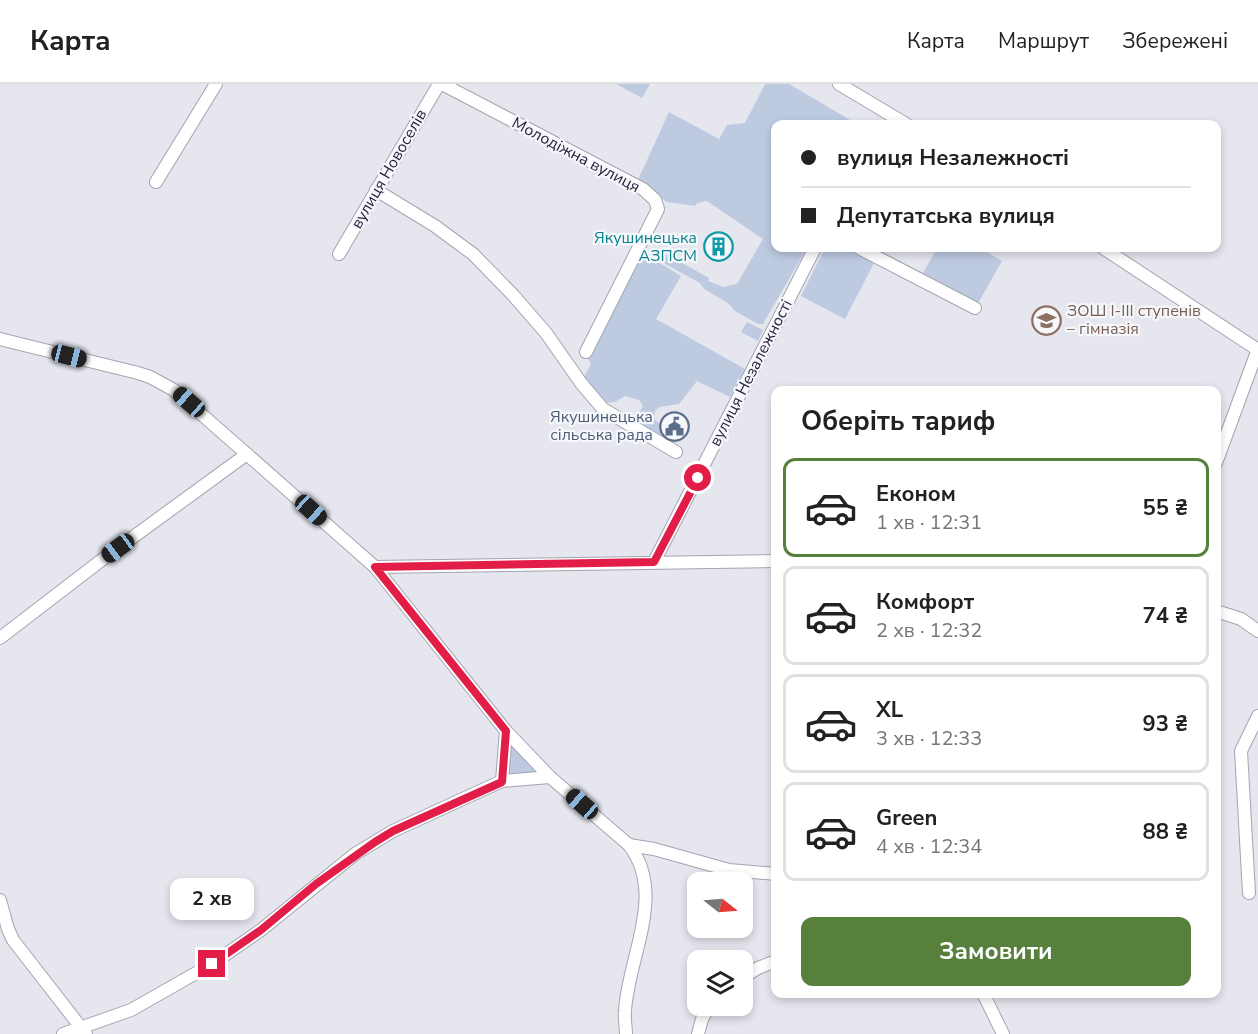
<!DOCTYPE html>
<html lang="uk">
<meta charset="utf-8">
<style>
body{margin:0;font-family:"Nunito Sans",sans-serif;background:#f6f6f6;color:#222;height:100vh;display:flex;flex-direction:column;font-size:22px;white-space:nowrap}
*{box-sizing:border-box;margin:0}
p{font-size:20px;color:#767676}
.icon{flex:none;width:33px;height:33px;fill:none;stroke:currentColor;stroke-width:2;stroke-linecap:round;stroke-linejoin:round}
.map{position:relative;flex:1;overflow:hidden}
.side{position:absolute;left:771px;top:302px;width:450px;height:612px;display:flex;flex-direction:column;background:#fff;border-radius:12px;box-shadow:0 3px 9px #0003}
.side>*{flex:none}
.guide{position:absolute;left:771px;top:36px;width:450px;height:132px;border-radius:12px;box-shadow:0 3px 9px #0003;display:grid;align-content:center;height:132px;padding:0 30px;background:#fff}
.needle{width:39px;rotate:107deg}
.tools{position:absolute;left:687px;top:788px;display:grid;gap:12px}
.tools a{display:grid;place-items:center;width:66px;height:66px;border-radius:12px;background:#fff;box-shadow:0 3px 9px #0003;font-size:30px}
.end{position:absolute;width:27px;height:27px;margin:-14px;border:8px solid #e11d48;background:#fff;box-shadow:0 0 0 3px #fff}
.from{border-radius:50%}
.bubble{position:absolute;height:42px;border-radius:12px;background:#fff;box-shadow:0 3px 9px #0003;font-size:20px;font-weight:700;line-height:42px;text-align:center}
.car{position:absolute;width:18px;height:36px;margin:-18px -9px;border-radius:8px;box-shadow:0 0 4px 2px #0007;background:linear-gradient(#222 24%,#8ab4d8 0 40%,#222 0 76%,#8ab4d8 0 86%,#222 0)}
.guide b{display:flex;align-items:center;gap:21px;height:57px;font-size:22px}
.guide b+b{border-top:2px solid #e0e0e0}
.guide i{width:15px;height:15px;background:#222}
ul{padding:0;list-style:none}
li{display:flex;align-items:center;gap:18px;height:99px;margin:0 12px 9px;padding:0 18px;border:3px solid #e0e0e0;border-radius:12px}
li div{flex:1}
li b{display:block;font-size:22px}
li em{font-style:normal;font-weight:700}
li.current{border-color:#58803d}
li>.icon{width:54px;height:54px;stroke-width:1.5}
h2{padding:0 30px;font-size:27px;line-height:72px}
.button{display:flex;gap:12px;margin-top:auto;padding:12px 30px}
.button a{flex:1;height:69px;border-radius:12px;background:#58803d;color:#fff;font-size:24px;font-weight:700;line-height:69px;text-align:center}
header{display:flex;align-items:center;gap:36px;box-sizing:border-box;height:84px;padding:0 30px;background:#fff;border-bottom:2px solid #e0e0e0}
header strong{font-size:28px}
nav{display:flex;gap:33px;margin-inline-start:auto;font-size:21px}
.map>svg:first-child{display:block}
.green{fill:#becae0}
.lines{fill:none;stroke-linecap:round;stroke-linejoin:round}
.minor-casing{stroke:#a4a4b3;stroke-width:14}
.minor{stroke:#fff;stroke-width:12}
.route{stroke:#e11d48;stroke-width:8}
.labels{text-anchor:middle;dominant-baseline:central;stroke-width:4.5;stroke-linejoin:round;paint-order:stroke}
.street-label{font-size:16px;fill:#262341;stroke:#f6f7fa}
.culture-label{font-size:16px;fill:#0d838f;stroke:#f6f7fa;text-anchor:end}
.education-label{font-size:16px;fill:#785e54;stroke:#f6f7fa;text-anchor:start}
.service-label{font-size:16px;fill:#4e5e75;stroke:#f6f7fa;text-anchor:end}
</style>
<header>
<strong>Карта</strong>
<nav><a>Карта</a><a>Маршрут</a><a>Збережені</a></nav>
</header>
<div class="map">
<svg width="1258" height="950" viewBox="0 0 1258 950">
<rect width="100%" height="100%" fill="#e5e6ee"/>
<g class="green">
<path d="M616 0H650L642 14Z"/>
<path d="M765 0H789L857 40H776V164H807L763 240H758L735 227 728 219 704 205 700 199 662 178 666 170 709 194 708 197 723 203 737 200 763 155 707 117 697 119 695 122 667 118 637 98 669 28 719 55 727 41 745 39Z"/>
<path d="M825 164H850L873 176V181L845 235 801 212Z"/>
<path d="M865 164H882L881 167 923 189 937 164H980L1002 177 977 221Z"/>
<path d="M643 169 681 192 656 235 745 285 730 313 697 297 679 320 659 323 655 327 654 335 663 343 660 354 634 338 643 322 639 316 625 312 615 318 605 319 583 295 591 280 587 273Z"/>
<path d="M747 238 763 246 758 257 741 248Z"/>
<path d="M506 647 550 693 502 697Z"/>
</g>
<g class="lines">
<defs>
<g id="minor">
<path d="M442 0 643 105 655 116 658 125 586 268"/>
<path d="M839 0 906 40"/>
<path d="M156 98 216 0"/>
<path d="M376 106 435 142 473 170 513 211 546 249 581 299 603 325 676 368"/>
<path d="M859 164 975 224"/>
<path d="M1103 164 1258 266"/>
<path d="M339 170 439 0"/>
<path d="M0 255 138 289 150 293 174 306 375 483 776 477"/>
<path d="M1216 379 1258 265"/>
<path d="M654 478 815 164"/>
<path d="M375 483 506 647 550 693 629 761C667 810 628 873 625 927 624 934 626 943 626 950"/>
<path d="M1216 527 1241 535 1258 547"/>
<path d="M0 554 99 478 247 370"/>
<path d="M502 697 506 647"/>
<path d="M629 761 654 765 729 786 776 790"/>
<path d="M1249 809 1241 667 1258 632"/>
<path d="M0 816 8 845 13 856 86 950"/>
<path d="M742 894 758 884 776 877"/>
<path d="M983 909 1003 950"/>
<path d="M63 950 131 926 212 880 261 846 355 770 393 747 502 697 550 693"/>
<path d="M698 950 702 935 710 921"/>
</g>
</defs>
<use href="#minor" class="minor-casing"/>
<use href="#minor" class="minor"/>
</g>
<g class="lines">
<path class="route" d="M212 880 261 846 316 800 375 758 393 747 502 698 506 647 375 483 654 478 698 394"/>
</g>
<defs>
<symbol id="building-ring" viewBox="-11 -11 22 22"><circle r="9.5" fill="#f6f7fa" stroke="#0f9aa8" stroke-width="1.5"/><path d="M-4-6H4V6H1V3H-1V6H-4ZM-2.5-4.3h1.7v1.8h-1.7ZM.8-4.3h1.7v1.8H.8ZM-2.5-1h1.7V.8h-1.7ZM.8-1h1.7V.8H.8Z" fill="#0f9aa8"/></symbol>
<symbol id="school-ring" viewBox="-11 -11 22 22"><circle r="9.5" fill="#f6f7fa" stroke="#8d6e63" stroke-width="1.5"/><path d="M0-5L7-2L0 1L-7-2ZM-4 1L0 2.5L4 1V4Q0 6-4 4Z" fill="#8d6e63"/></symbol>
<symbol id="civic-ring" viewBox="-11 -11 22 22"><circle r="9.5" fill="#f6f7fa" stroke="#5c6f8a" stroke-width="1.5"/><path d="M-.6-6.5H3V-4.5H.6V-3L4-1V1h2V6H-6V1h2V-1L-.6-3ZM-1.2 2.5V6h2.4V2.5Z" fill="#5c6f8a"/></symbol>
</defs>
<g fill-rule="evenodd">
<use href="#building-ring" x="702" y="146" width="33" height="33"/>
<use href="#school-ring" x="1030" y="220" width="33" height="33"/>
<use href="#civic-ring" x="658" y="326" width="33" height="33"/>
</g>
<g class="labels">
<g class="street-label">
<text transform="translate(576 71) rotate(28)">Молодіжна вулиця</text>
<text transform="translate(389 85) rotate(-60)">вулиця Новоселів</text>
<text transform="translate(751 289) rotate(-63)">вулиця Незалежності</text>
</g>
<g class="culture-label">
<text x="697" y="154">Якушинецька<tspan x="697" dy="18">АЗПСМ</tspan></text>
</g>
<g class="education-label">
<text x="1067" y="227">ЗОШ І-ІІІ ступенів<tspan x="1067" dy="18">– гімназія</tspan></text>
</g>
<g class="service-label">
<text x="653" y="333">Якушинецька<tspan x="653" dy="18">сільська рада</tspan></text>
</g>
</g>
</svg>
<div class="tools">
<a><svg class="needle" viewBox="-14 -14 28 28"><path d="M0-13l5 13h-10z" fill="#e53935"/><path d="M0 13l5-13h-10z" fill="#767676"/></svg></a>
<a><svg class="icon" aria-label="layers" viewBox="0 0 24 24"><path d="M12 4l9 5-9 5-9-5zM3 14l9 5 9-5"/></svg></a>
</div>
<i class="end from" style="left:698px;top:394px"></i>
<i class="end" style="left:212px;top:880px"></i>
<div class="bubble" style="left:170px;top:794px;width:84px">2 хв</div>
<i class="car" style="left:69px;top:272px;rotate:104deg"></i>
<i class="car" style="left:189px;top:318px;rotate:311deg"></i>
<i class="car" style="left:311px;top:426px;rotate:132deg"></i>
<i class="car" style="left:118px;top:464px;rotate:234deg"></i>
<i class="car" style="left:582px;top:720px;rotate:311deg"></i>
<div class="guide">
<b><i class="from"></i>вулиця Незалежності</b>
<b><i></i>Депутатська вулиця</b>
</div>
<section class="side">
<h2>Оберіть тариф</h2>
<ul>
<li class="current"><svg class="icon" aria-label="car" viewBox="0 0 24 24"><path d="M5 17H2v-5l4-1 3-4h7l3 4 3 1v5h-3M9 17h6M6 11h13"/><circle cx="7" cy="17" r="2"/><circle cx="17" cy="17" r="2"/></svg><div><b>Економ</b><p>1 хв · 12:31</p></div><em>55 ₴</em></li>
<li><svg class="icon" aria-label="car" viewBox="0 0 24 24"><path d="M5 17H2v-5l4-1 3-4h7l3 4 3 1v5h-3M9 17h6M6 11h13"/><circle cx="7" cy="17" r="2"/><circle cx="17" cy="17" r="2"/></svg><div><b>Комфорт</b><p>2 хв · 12:32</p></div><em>74 ₴</em></li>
<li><svg class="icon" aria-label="car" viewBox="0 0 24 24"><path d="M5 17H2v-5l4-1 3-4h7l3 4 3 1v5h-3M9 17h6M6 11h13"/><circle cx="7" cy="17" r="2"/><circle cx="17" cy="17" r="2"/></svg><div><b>XL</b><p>3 хв · 12:33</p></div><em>93 ₴</em></li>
<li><svg class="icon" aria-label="car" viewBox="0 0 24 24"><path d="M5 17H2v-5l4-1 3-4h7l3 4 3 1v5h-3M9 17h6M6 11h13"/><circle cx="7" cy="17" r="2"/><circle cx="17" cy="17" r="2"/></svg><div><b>Green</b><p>4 хв · 12:34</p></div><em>88 ₴</em></li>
</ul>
<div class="button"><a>Замовити</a></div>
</section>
</div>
